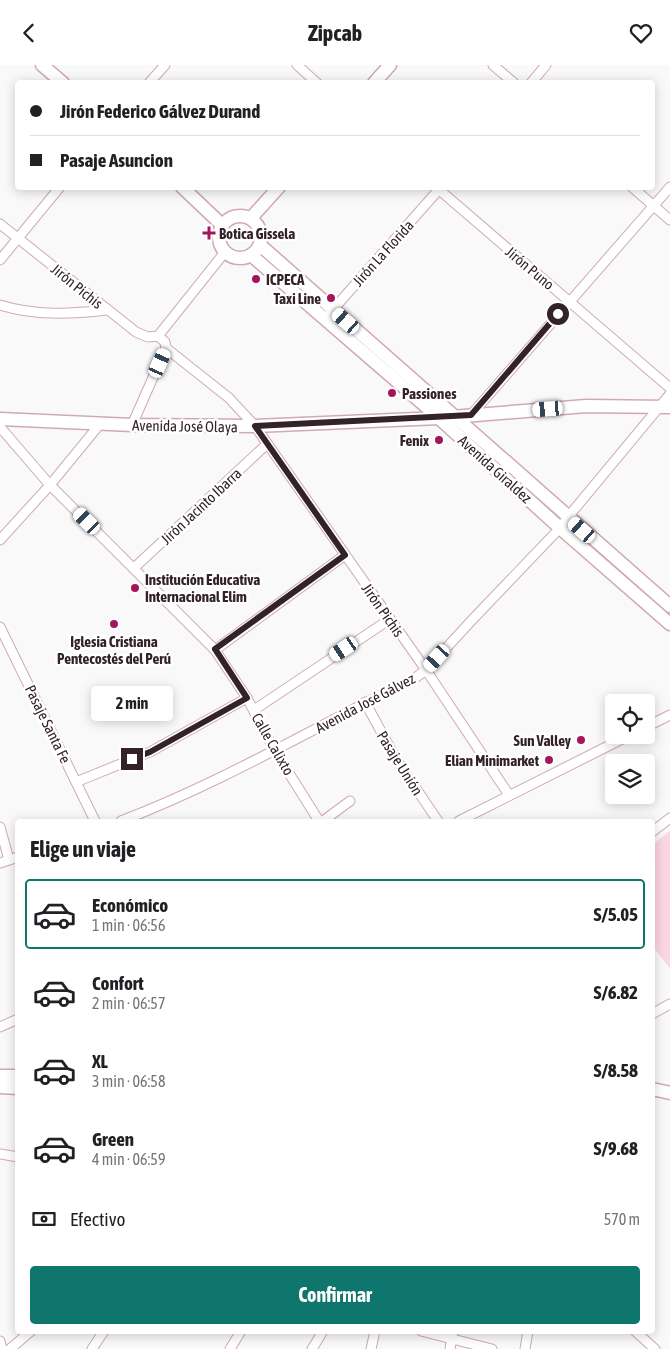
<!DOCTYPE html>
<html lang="es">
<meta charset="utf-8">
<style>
body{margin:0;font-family:"Asap Condensed",sans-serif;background:#f2f2f2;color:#202124;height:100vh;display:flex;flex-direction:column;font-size:19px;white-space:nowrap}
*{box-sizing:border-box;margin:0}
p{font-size:16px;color:#757577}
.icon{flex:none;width:28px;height:28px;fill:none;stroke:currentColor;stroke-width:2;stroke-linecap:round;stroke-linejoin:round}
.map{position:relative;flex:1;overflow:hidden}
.panel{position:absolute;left:15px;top:754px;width:640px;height:515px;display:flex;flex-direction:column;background:#fff;border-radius:5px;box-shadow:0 2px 12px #0003}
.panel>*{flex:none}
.top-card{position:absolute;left:15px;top:15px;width:640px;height:110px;border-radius:5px;box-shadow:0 2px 12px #0003;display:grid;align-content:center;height:110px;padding:0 15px;background:#fff}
.buttons{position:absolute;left:605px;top:629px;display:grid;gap:10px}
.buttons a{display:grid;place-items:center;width:50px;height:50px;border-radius:5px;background:#fff;box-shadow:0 2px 12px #0003;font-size:25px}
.end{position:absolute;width:22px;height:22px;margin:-11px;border:6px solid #332328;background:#fff;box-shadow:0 0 0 2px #fff}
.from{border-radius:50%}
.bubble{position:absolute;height:35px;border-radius:5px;background:#fff;box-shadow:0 2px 12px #0003;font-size:16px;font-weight:700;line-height:35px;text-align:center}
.car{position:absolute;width:15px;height:30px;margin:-15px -8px;border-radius:6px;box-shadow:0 0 4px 1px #0007;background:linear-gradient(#fff 24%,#345 0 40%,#fff 0 76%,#345 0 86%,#fff 0)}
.top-card b{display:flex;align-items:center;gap:18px;height:48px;font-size:19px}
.top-card b+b{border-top:1px solid #e0e0e0}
.top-card i{width:12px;height:12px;background:#202124}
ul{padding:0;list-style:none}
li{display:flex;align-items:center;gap:15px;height:70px;margin:0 10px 8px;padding:0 5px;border:2px solid transparent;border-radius:5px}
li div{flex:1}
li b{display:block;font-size:19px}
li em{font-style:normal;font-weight:700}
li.on{border-color:#0f766e}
li>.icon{width:45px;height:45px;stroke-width:1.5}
h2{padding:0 15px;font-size:22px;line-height:60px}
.pay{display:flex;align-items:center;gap:12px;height:55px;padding:0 15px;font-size:19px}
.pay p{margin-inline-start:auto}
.primary-button{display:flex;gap:10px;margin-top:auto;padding:10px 15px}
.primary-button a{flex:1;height:58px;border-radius:5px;background:#0f766e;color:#fff;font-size:20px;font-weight:700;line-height:58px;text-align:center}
header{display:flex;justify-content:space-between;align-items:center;height:65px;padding:0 15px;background:#fff;font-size:22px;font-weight:700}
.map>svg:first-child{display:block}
.green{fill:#fcd6e2}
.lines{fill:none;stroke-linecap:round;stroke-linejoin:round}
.street-casing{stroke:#d1a9b5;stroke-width:11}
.secondary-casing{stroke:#d1a9b5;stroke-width:15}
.street{stroke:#fff;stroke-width:9}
.secondary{stroke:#fff;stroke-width:12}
.route{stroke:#332328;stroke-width:6}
.poi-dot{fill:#a3165c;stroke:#fff;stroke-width:2}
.labels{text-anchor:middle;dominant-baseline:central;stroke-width:5;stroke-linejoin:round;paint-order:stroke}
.poi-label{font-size:15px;font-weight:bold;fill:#332328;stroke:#fff;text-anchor:start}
.street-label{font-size:15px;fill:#332328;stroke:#fff}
</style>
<header><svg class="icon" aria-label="back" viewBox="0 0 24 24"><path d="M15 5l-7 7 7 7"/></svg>Zipcab<svg class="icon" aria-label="heart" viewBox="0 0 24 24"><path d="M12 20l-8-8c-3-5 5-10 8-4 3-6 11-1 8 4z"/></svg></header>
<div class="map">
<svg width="670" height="1284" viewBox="0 0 670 1284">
<rect width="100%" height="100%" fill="#f9f9f9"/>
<path class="green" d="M670 766V903L653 882V779Z"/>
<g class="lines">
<defs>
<g id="street">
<path d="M297 0 317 18"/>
<path d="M493 0 514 18"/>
<path d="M149 18 165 0"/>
<path d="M531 18 546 0"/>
<path d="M436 122 670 323"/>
<path d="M632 122 670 155"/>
<path d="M0 159 136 267 148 272 158 271"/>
<path d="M0 195 60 122"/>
<path d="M0 240C35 251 71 249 107 245"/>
<path d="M330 248 441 122"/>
<path d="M158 271 225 187"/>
<path d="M166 283 229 333 255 361 426 605 509 730"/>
<path d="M471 350 670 122"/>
<path d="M132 360 166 283 165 277 158 271"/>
<path d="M0 362 50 420 215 585 247 633 275 686 319 756"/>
<path d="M0 475 50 420 100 359"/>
<path d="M134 503 267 379"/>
<path d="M0 562 95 756"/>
<path d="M215 585 345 490"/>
<path d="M365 637 396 694 438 756"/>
<path d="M254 645 390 554"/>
<path d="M646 662 670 650"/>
<path d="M76 717 150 687 247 633"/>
<path d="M121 756C223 717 317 661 415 613L426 605 472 555 560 463 568 452 670 329"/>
<path d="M323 756 350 736"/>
<path d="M459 756 630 670"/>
<path d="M0 762 9 795"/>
<path d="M652 767 670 753"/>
<path d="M0 798 18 792"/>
<path d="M652 949 670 939"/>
<path d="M0 962 18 954"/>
<path d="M0 1089 18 1092"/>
<path d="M421 1266 492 1284"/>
<path d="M635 1266 655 1284"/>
<path d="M0 1276 2 1284"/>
<path d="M10 1284 31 1266"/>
<path d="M92 1284 104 1266"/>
<path d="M230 1284 241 1266"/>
<path d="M312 1284 323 1266"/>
<path d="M371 1284 375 1266"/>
<path d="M450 1284 453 1266"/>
<path d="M525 1284 528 1266"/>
</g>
<g id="secondary">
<path d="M42 0 63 18"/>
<path d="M374 18 390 0"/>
<path d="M182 122 222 160"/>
<circle cx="240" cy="172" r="21"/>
<path d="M251 153 279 122"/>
<path d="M260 180 670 541"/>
<path d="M251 190 429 344 560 463 670 559"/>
<path d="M0 354 132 360 255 361 439 353 586 341 670 342"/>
<path d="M0 1011H18"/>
<path d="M0 1022 18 1023"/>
<path d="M652 1024 670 1028"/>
</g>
</defs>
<use href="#street" class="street-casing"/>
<use href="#secondary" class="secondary-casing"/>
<use href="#street" class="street"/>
<use href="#secondary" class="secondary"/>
</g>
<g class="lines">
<path class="route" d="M132 694 150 687 247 633 215 584 345 490 255 361 471 350 558 249"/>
</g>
<g class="poi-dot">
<path d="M206.5 160.5h5v5h5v5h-5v5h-5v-5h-5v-5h5z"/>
<circle cx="256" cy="214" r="5"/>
<circle cx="331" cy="233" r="5"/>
<circle cx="392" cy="328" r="5"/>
<circle cx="439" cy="375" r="5"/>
<circle cx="135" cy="523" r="5"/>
<circle cx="114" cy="559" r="5"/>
<circle cx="581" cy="675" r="5"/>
<circle cx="549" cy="695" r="5"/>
</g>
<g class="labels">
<g class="poi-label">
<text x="219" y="168">Botica Gissela</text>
<text x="266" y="214">ICPECA</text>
<text x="321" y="233" text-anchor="end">Taxi Line</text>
<text x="402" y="328">Passiones</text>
<text x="429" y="375" text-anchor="end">Fenix</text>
<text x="145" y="514">Institución Educativa<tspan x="145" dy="17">Internacional Elim</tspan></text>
<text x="114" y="576" text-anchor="middle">Iglesia Cristiana<tspan x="114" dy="17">Pentecostés del Perú</tspan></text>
<text x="571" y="675" text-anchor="end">Sun Valley</text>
<text x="539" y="695" text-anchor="end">Elian Minimarket</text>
</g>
<g class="street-label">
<text transform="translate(383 188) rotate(-48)">Jirón La Florida</text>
<text transform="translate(530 203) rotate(40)">Jirón Puno</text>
<text transform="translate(77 221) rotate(39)">Jirón Pichis</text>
<text transform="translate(185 361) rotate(1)">Avenida José Olaya</text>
<text transform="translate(495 404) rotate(42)">Avenida Giraldez</text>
<text transform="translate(201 441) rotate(-43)">Jirón Jacinto Ibarra</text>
<text transform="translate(383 545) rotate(55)">Jirón Pichis</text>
<text transform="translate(365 638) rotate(-28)">Avenida José Gálvez</text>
<text transform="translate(48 659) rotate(64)">Pasaje Santa Fe</text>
<text transform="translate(273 679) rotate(60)">Calle Calixto</text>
<text transform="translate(400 698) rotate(58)">Pasaje Unión</text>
</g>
</g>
</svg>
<div class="buttons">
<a><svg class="icon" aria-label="locate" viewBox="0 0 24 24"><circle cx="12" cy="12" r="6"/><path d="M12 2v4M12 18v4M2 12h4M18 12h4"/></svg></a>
<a><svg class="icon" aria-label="layers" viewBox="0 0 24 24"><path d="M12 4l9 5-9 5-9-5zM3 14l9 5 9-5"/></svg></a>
</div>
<i class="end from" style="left:558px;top:249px"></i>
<i class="end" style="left:132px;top:694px"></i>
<div class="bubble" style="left:91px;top:621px;width:82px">2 min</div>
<i class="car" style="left:346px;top:256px;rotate:311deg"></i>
<i class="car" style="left:160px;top:298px;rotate:24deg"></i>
<i class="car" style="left:548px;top:344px;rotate:266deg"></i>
<i class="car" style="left:87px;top:456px;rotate:315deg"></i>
<i class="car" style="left:582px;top:465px;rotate:311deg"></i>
<i class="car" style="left:344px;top:584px;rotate:236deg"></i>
<i class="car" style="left:437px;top:593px;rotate:222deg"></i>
<div class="top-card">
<b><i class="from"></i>Jirón Federico Gálvez Durand</b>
<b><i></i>Pasaje Asuncion</b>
</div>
<section class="panel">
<h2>Elige un viaje</h2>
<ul>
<li class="on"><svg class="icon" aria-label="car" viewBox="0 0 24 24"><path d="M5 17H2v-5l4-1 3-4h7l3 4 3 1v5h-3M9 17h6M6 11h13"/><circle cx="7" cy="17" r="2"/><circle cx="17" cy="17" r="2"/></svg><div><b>Económico</b><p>1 min · 06:56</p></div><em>S/5.05</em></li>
<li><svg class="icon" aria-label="car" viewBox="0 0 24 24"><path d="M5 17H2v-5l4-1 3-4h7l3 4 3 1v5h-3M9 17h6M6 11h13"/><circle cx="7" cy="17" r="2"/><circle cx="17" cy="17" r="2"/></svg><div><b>Confort</b><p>2 min · 06:57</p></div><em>S/6.82</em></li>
<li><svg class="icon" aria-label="car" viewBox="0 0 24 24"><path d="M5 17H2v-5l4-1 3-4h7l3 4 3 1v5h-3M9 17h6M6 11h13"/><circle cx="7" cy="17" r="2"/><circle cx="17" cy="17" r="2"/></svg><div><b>XL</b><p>3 min · 06:58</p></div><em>S/8.58</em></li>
<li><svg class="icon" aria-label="car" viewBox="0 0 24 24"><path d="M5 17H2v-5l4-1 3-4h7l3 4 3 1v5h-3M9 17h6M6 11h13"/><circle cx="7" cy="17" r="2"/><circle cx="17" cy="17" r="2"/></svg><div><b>Green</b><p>4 min · 06:59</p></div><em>S/9.68</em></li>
</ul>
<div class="pay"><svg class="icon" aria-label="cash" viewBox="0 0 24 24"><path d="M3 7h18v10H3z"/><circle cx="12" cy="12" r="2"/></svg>Efectivo<p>570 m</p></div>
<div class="primary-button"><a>Confirmar</a></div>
</section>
</div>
